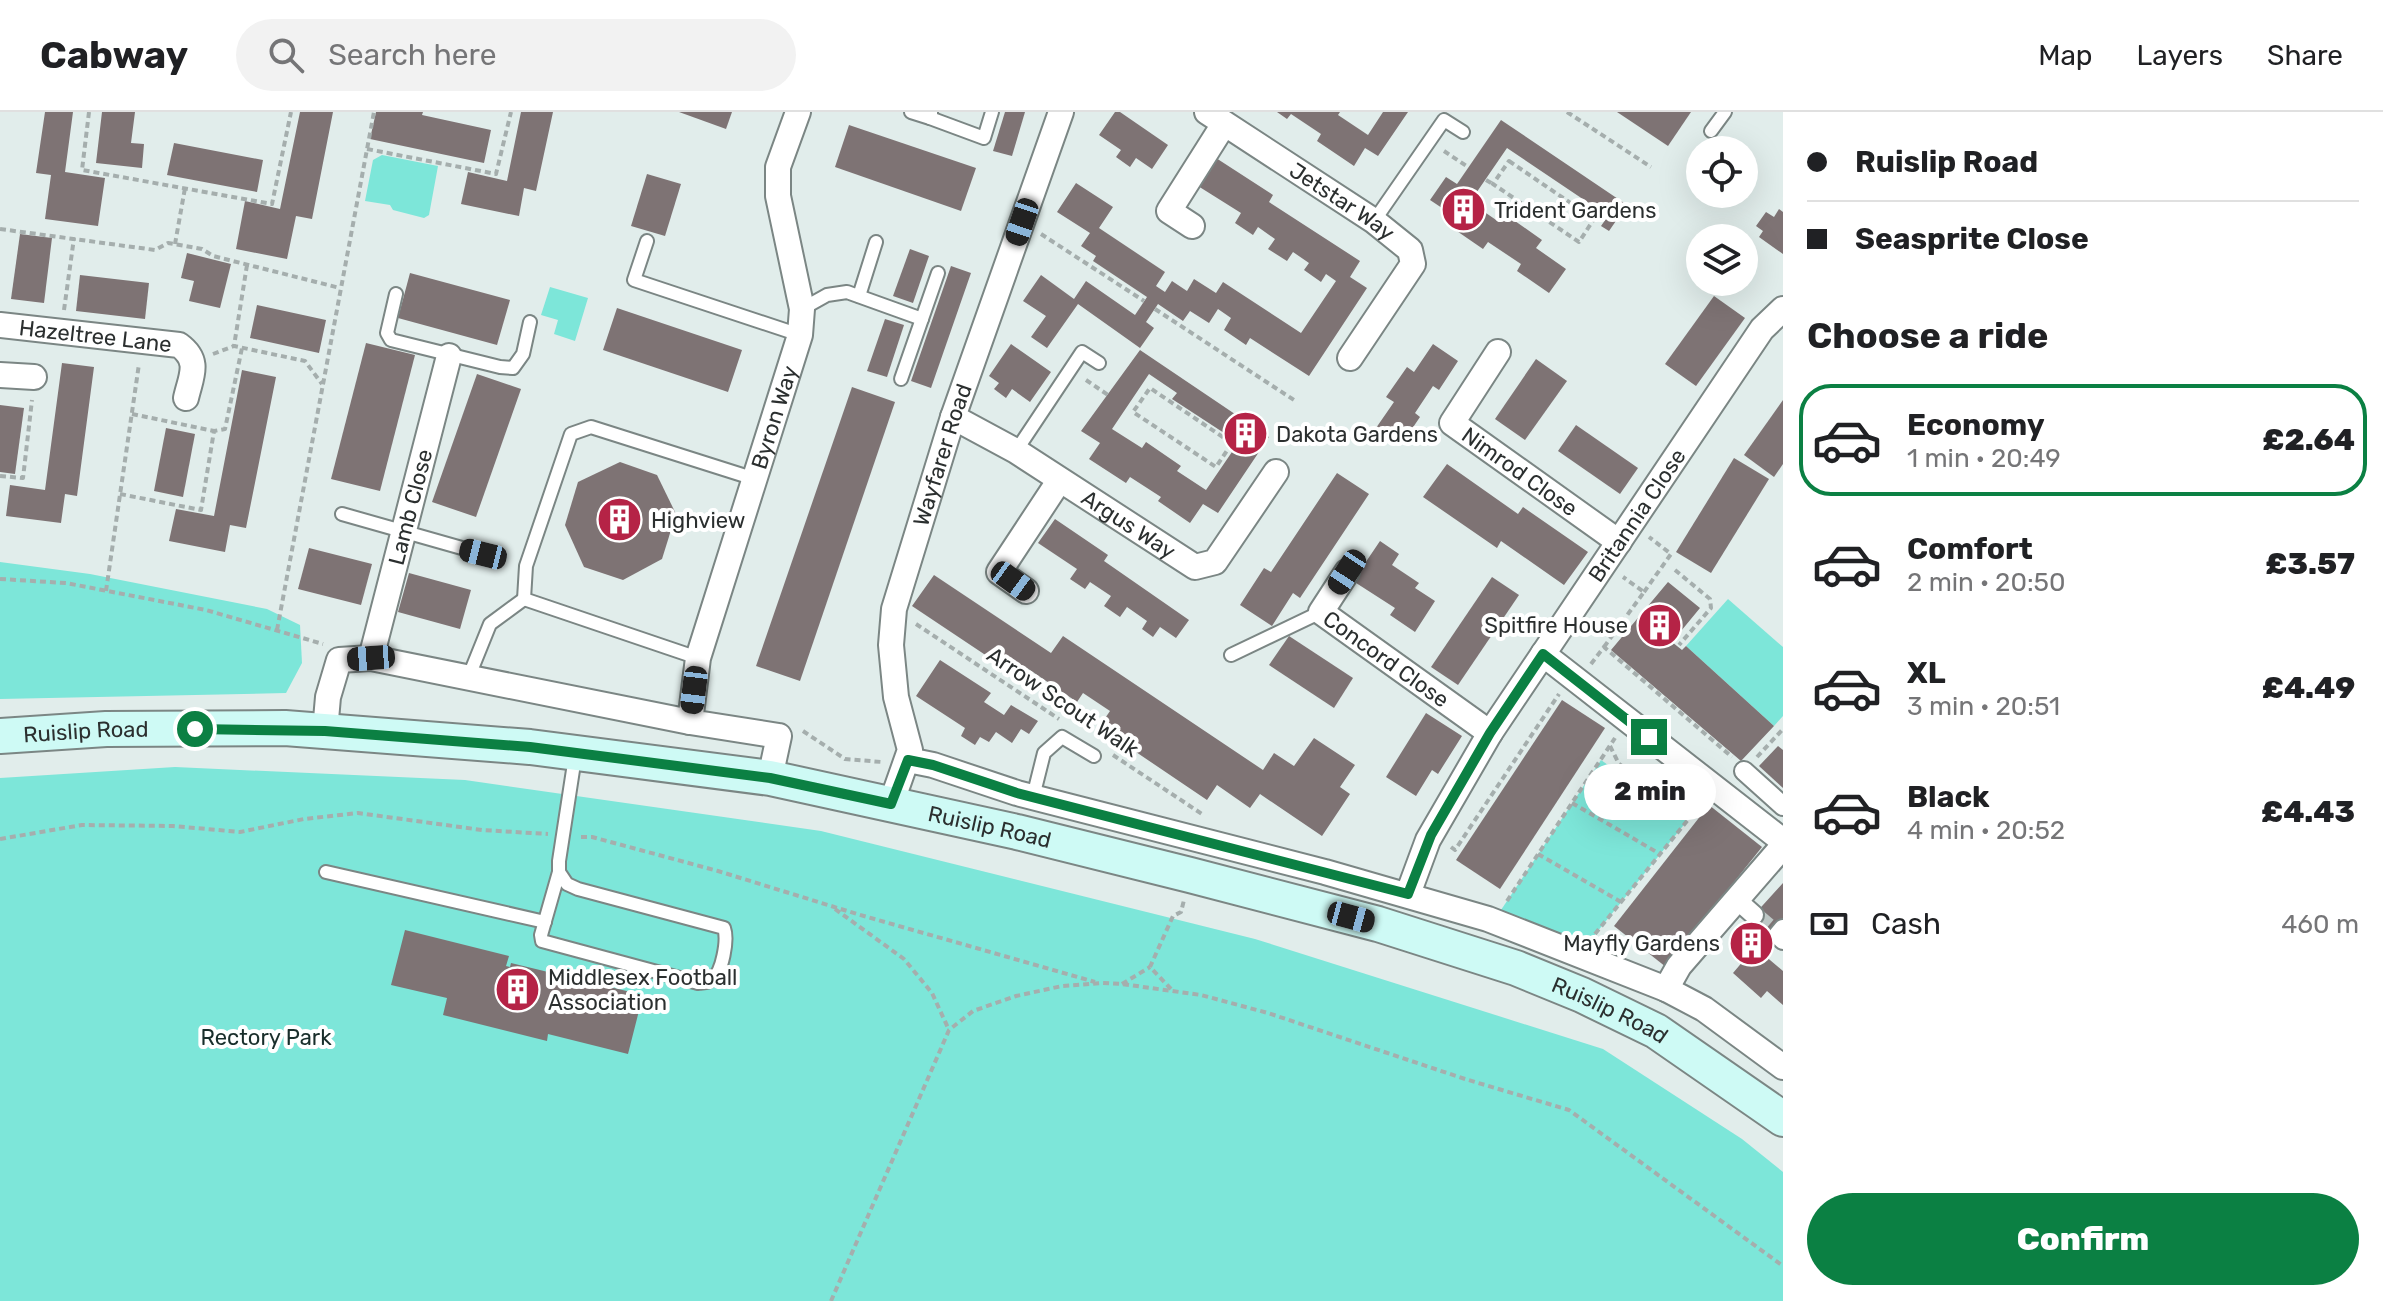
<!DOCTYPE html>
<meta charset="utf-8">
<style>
body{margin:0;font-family:Rubik,sans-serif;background:#f2f2f2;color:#202124;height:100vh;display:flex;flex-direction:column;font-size:30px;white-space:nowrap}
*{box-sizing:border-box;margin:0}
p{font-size:26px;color:#757577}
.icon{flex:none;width:44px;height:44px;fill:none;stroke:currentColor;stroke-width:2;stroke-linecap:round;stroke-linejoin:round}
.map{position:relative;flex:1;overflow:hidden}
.details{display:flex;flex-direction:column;background:#fff;width:600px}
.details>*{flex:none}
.banner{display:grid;align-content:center;height:176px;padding:0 24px;background:#fff}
.buttons{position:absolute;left:1686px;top:24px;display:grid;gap:16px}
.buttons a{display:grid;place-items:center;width:72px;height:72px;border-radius:50%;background:#fff;box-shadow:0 8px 32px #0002;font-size:40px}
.end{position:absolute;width:36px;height:36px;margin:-18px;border:10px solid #0b8043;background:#fff;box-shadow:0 0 0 4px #fff}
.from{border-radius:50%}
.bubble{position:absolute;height:56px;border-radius:28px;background:#fff;box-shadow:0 8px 32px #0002;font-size:26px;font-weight:800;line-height:56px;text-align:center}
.car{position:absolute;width:24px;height:48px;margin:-24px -12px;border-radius:10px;box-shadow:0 0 6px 2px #0007;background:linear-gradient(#222 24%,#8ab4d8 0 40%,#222 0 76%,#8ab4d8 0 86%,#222 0)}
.banner b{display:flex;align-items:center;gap:28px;height:76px;font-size:30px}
.banner b+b{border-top:2px solid #e0e0e0}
.banner i{width:20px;height:20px;background:#202124}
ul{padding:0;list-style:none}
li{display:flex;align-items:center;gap:24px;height:112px;margin:0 16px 12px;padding:0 8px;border:4px solid transparent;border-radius:32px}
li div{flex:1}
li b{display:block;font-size:30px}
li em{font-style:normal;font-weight:800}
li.current{border-color:#0b8043}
li>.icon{width:72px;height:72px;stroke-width:1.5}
h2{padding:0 24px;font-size:36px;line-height:96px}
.pay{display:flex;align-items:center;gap:20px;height:88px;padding:0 24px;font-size:30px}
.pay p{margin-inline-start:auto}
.button{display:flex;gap:16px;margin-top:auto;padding:16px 24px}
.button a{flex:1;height:92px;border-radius:48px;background:#0b8043;color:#fff;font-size:32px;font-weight:800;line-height:92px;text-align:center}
header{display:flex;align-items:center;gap:48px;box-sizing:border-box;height:112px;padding:0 40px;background:#fff;border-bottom:2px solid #e0e0e0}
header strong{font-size:38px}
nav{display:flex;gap:44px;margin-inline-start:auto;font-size:28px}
.search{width:560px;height:72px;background:#f2f2f2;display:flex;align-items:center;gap:20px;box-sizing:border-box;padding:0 28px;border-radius:44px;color:#757577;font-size:30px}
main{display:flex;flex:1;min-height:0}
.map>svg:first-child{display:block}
.green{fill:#7de6d9}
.building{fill:#7e7374;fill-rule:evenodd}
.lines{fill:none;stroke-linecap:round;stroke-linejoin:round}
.pedestrian-tunnel{stroke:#bdc7c5;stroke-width:18;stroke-dasharray:18 9;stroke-linecap:butt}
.service-casing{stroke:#7b8684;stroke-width:16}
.pedestrian-casing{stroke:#7b8684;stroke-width:22}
.minor-casing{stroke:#7b8684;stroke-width:28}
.secondary-casing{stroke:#7b8684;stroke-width:38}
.path{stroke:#a5aead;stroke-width:4;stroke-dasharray:6 4;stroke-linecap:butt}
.service{stroke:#fff;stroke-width:12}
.pedestrian{stroke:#fff;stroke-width:18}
.minor{stroke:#fff;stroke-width:24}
.secondary{stroke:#cefaf5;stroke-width:34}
.route{stroke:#0b8043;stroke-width:10}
.labels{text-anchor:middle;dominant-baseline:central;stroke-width:8;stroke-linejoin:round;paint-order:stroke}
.street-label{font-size:22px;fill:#2b2f2f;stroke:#fff}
.poi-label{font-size:22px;fill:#2b2f2f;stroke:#fff;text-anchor:start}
.park-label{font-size:22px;fill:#192e2b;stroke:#fff}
</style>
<header>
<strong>Cabway</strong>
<div class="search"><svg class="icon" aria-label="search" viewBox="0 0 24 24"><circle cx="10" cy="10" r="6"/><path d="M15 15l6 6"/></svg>Search here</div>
<nav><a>Map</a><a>Layers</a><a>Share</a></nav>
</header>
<main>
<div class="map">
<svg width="1783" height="1189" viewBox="0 0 1783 1189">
<rect width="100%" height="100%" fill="#e1edeb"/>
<g class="green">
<path d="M382 43 438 54 429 103 424 106 393 98 390 93 365 89 373 48Z"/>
<path d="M550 175 588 186 575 229 554 222 558 208 541 203Z"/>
<path d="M0 450 90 462 267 497 300 513 302 551 286 581 0 587Z"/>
<path d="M1728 487 1783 535V604L1774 614 1686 534Z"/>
<path d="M1601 648 1687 709 1584 836 1499 801Z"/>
<path d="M175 655 465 668 821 719 1255 827 1603 937 1742 1027 1783 1060V1189H0V666Z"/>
</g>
<g class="building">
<path d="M45 0H73L65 60 105 66 98 114 45 107 51 63 36 61Z"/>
<path d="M102 0H135L131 31 144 32 142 56 96 51Z"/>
<path d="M300 0H333L312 107 296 104 287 147 236 137 245 89 280 97Z"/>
<path d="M376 0H423L422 3 491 18 484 51 370 27Z"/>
<path d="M521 0H553L536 79 524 76 519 104 461 92 468 60 507 69Z"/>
<path d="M679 0H732L726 17Z"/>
<path d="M1005 0H1025L1012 44 993 39Z"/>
<path d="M1115 0H1120L1168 33 1152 57 1136 46 1130 55 1116 45 1121 38 1099 23Z"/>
<path d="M1277 0H1340L1338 3 1368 23 1383 0H1408L1378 44 1365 36 1354 54 1317 29 1321 22 1291 2 1287 7Z"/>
<path d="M1617 0H1691L1668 34Z"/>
<path d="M1501 8 1627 93 1609 119 1601 114 1608 104 1507 36 1470 90 1499 110 1505 102 1542 128 1536 136 1566 157 1549 181 1517 159 1521 152 1488 130 1483 137 1451 115 1457 106 1430 88 1446 65 1457 72Z"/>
<path d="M849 13 976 56 961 99 835 55Z"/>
<path d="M174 31 263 48 257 80 167 63Z"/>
<path d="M1216 46 1273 83 1269 90 1360 149 1350 165 1367 176 1309 264 1250 226 1246 233 1224 218 1231 206 1218 197 1209 211 1190 199 1183 209 1158 192 1146 210 1154 216 1140 236 1078 192 1047 236 1031 225 1046 204 1023 189 1041 163 1074 187 1086 169 1135 203 1147 185 1093 149 1096 144 1081 134 1090 121 1057 100 1076 71 1113 95 1099 116 1165 160 1156 174 1165 180 1172 169 1187 179 1194 167 1216 181 1223 170 1301 221 1336 169 1326 162 1321 170 1304 158 1309 151 1293 140 1287 149 1268 137 1275 127 1258 115 1253 123 1235 111 1241 101 1198 74Z"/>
<path d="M647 62 681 72 665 124 631 114Z"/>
<path d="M1779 97 1783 100V142L1759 125 1763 119 1756 114 1766 100 1774 105Z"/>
<path d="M20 122 52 126 44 191 11 187Z"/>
<path d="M910 137 929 144 913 191 893 184Z"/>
<path d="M187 141 231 152 220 196 189 189 194 169 181 166Z"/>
<path d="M951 154 971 161 931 276 911 269Z"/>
<path d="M410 161 510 188 497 233 398 206Z"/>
<path d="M80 163 149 171 145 207 76 199Z"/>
<path d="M1714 184 1745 206 1696 274 1665 252Z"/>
<path d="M257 193 326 208 319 241 250 226Z"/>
<path d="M617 196 742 238 728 280 603 238Z"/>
<path d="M885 207 904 213 887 265 867 259Z"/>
<path d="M366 231 415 243 380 379 331 367Z"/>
<path d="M1011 232 1051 260 1030 290 1012 277 1006 286 994 277 999 271 989 264Z"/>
<path d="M1433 232 1458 249 1439 278 1433 274 1415 301 1420 305 1401 333 1376 316 1394 290 1386 285 1407 255 1414 260Z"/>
<path d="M1140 238 1269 325 1218 401 1203 392 1190 411 1158 389 1161 385 1130 365 1126 371 1089 347 1100 331 1081 319ZM1149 262 1177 281 1172 287 1244 334 1240 341 1234 337 1206 378 1177 359 1181 354 1146 330 1142 336 1112 317Z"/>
<path d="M1536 247 1567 269 1525 328 1495 307Z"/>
<path d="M62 251 94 255 77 384 65 382 61 411 6 404 10 373 45 378Z"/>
<path d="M242 258 276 265 246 416 230 413 225 440 169 429 176 397 214 404Z"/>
<path d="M477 262 521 277 476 405 432 390Z"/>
<path d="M852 275 895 290 800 569 756 554Z"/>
<path d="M1783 288V352L1774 365 1744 343Z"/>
<path d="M0 293 24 296 15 362 0 360Z"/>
<path d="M1576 313 1638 356 1620 382 1558 339Z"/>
<path d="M166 316 195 322 183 385 154 379Z"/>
<path d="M1734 346 1769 367 1711 461 1676 440Z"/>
<path d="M620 350 657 363 676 402 662 447 623 468 584 455 565 413 578 370Z"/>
<path d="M1447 352 1518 402 1523 395 1588 440 1564 473 1501 429 1497 436 1423 385Z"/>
<path d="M1337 361 1369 382 1300 486 1293 481 1272 514 1240 493 1264 456 1271 460Z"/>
<path d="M1055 407 1108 443 1104 449 1189 508 1176 526 1160 515 1153 525 1142 517 1147 509 1127 495 1120 505 1104 494 1111 484 1090 470 1085 477 1070 467 1077 457 1038 431Z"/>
<path d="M1380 429 1399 442 1392 453 1419 471 1415 476 1435 489 1415 520 1390 503 1395 496 1353 469Z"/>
<path d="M309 436 372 452 361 493 298 477Z"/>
<path d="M409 461 471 478 460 517 398 500Z"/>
<path d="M934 463 1051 541 1063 524 1263 658 1274 641 1294 654 1314 626 1355 653 1340 675 1350 682 1322 724 1260 682 1250 696 1217 673 1207 688 1099 615 1110 599 1083 581 1077 590 1027 556 1020 566 912 494Z"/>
<path d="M1492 465 1519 483 1458 573 1431 555Z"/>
<path d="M1668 470 1700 496 1672 530 1682 538 1686 534 1774 614 1741 649 1611 538Z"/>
<path d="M1289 524 1353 566 1334 596 1269 553Z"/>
<path d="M940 548 991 581 984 590 1004 603 1011 593 1038 609 1029 622 1021 617 1012 631 996 620 989 630 980 625 975 633 961 624 965 616 916 584Z"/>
<path d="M1562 588 1605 616 1500 777 1456 748Z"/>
<path d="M1426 601 1462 624 1438 662 1432 658 1416 684 1386 665Z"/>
<path d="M1778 634 1783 638V676L1759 654Z"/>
<path d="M1709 693 1762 735 1666 855 1614 814Z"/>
<path d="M1783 771V808L1757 837 1783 859V893L1767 879 1761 886 1733 861 1750 841 1733 826Z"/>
<path d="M405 818 509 844 506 854 510 855 511 851 643 883 628 942 548 922 547 929 443 903 447 886 391 873Z"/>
</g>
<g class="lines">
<path class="pedestrian-tunnel" d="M1754 803 1773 819"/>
<defs>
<g id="service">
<path d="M911 0 930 6 931 1"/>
<path d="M930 6 984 26 992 0"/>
<path d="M1711 19 1725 0"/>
<path d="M1374 109 1444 8 1463 20"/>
<path d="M647 129 634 168 800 223"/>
<path d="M396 182 387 221 391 228 500 255 513 256 523 242 530 210"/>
<path d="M859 184 876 130"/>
<path d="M802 197 827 183 847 180 922 207"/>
<path d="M901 267 938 161"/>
<path d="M1016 339 1082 240 1099 251"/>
<path d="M342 402 483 442"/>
<path d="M1231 543 1321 500"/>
<path d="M698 546 524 487 526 454 571 322 591 315 755 367"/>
<path d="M469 564 490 512 524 487"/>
<path d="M1033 685 1044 641 1062 625 1094 644"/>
<path d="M326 760 545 810"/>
<path d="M559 760 567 772 578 777 724 816C728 827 723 861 711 868 707 871 702 870 698 871L542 829 541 823 559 760V749L575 645"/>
</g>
<g id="pedestrian">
<path d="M1744 659 1783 694"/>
<path d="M1736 787 1754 803"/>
<path d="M1783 817 1778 823 1783 828"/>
</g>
<g id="minor">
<path id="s1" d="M1207 0 1374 109 1410 138 1413 152 1350 246"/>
<path d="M1192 114 1169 99 1224 12"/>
<path id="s2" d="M0 213 179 233C201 249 191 264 186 286"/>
<path id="s3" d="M1498 240 1452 311 1619 430"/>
<path d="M0 263 34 265"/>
<path id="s4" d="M953 305 1016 339 1195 455 1215 450 1276 360"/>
<path id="s5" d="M1347 460 1321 500 1490 621"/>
<path d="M1026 479 999 460 1059 369"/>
<path d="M1543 542 1783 729"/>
<path id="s6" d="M371 546 449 244"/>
<path d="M325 619 328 585 339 548 371 546 690 610"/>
<path d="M908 648 933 653 1017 681 1325 760 1488 807 1666 877 1704 897 1783 955"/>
<path id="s7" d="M770 666 779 624 690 610 698 546 800 223 802 197 778 84V55L798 0"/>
<path id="s8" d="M891 692 910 638 896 585 891 533 894 497 953 305 1061 0"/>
<path id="s9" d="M1408 782 1428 728 1490 621 1762 217 1783 197"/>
<path d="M1666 877 1679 854 1783 734"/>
</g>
<g id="secondary">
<path id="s10" d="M0 624 106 617 285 616 530 635 770 666 1017 720 1190 763 1378 812 1516 856 1582 883 1656 919 1783 1007"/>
</g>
</defs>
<use href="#service" class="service-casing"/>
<use href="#pedestrian" class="pedestrian-casing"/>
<use href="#minor" class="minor-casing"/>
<use href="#secondary" class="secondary-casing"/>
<g class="path">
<path d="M89 0 82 58 272 92 291 0"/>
<path d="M1567 0 1651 55"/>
<path d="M367 37 496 62 511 0"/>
<path d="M1444 39 1468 55"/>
<path d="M1509 49 1594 107 1579 130 1493 72Z"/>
<path d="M1486 68 1493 72"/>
<path d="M0 117 155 138 168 131 202 137 213 144 340 176"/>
<path d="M1041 122 1144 189"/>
<path d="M175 132 185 76"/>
<path d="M247 153 234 234 305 249 322 272"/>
<path d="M1155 197 1297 290"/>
<path d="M64 198 74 126"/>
<path d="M213 242 234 234"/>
<path d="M1086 268 1108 283"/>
<path d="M132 302 214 319"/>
<path d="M1232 331 1216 355 1133 300 1150 276 1242 338"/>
<path d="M0 364 23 366 32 288"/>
<path d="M120 382 201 398 214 319 225 317 242 236"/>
<path d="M1675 458 1710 487 1711 496 1679 533"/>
<path d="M0 467 66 471 206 498 323 532"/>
<path d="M106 479 139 252"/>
<path d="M1644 480 1671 442 1649 425"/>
<path d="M916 512 1059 607"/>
<path d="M277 518 374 0"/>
<path d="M1604 535 1644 480 1623 465"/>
<path d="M1591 552 1604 535 1732 645"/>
<path d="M803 619 845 647 882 650"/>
<path d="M1610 634 1619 652 1693 702"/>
<path d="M1113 643 1202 702"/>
<path d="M1757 645 1783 617"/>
<path d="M1572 691 1660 742"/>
<path d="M581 725H592L718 759 857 802 1095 870"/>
<path d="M0 727 82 713 173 714 240 720 304 707 358 701 482 718 548 722"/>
<path d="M1451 735 1455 738 1559 582"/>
<path d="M1538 742 1621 790"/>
<path d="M1507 789 1615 626"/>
<path d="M835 797 904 847 932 881 949 918"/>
<path d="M1595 822 1700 693"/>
<path d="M1122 872 1150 855"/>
<path d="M1171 877 1150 855 1173 804 1181 800 1184 788"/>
<path d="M831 1189 949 918 973 899 1016 884 1062 874 1102 871 1122 872 1201 883 1268 901 1465 967 1569 998 1783 1154"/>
</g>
<use href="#service" class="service"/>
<use href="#pedestrian" class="pedestrian"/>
<use href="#minor" class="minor"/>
<use href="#secondary" class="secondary"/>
</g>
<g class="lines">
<path class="route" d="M195 617 325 619 530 635 770 666 891 692 908 648 933 653 1017 681 1408 782 1431 723 1490 621 1543 542 1649 625"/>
</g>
<defs>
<symbol id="building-disc" viewBox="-11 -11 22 22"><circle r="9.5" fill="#b52346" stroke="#fff"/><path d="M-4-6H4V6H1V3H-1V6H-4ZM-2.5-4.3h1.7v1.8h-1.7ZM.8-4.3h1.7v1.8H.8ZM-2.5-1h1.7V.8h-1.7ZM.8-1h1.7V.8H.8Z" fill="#fff"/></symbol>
</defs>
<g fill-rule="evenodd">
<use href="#building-disc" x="1438" y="72" width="51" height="51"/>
<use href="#building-disc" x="1220" y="296" width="51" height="51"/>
<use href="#building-disc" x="594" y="382" width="51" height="51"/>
<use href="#building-disc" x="1634" y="488" width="51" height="51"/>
<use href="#building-disc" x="1726" y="806" width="51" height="51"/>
<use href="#building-disc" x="492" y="852" width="51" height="51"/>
</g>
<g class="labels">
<g class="street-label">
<text stroke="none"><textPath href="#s1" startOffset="162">Jetstar Way</textPath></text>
<text stroke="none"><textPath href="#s2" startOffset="96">Hazeltree Lane</textPath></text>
<text stroke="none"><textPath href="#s7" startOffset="450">Byron Way</textPath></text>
<text stroke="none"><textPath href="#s8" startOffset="362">Wayfarer Road</textPath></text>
<text stroke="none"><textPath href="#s3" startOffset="168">Nimrod Close</textPath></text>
<text stroke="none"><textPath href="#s6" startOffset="156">Lamb Close</textPath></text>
<text stroke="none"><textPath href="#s9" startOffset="444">Britannia Close</textPath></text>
<text stroke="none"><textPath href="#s4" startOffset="206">Argus Way</textPath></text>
<text stroke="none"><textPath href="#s5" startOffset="128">Concord Close</textPath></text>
<text transform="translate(1063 590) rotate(34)">Arrow Scout Walk</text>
<text stroke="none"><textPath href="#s10" startOffset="86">Ruislip Road</textPath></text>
<text stroke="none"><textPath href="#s10" startOffset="998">Ruislip Road</textPath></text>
<text stroke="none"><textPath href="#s10" startOffset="1646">Ruislip Road</textPath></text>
</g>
<g class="poi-label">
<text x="1494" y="98">Trident Gardens</text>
<text x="1276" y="322">Dakota Gardens</text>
<text x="651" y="408">Highview</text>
<text x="1628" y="513" text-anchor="end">Spitfire House</text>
<text x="1720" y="831" text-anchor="end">Mayfly Gardens</text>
<text x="548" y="865">Middlesex Football<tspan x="548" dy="25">Association</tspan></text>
</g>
<g class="park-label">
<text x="266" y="925">Rectory Park</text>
</g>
</g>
</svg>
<div class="buttons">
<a><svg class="icon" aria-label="locate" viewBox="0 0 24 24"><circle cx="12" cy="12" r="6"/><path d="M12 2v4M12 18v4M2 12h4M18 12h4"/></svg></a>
<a><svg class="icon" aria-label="layers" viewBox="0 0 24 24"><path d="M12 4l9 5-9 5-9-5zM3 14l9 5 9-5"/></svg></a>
</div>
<i class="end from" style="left:195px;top:617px"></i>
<i class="end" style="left:1649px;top:625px"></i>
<div class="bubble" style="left:1584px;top:652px;width:132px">2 min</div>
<i class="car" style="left:1022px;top:110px;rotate:199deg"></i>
<i class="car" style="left:483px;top:442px;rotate:284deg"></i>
<i class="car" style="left:1347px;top:460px;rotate:213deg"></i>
<i class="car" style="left:1013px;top:469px;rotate:126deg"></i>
<i class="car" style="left:371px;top:546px;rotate:266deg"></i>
<i class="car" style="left:694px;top:578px;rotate:187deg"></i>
<i class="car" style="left:1351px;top:805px;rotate:105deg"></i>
</div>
<section class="details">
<div class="banner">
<b><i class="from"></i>Ruislip Road</b>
<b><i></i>Seasprite Close</b>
</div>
<h2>Choose a ride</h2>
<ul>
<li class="current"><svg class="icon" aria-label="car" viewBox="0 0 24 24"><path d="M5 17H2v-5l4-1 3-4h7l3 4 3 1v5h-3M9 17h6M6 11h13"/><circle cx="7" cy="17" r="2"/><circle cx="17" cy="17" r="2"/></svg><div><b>Economy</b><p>1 min · 20:49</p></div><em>£2.64</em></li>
<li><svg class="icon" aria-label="car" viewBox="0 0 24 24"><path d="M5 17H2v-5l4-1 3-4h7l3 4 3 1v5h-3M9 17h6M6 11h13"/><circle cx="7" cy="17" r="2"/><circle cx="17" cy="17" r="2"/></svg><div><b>Comfort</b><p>2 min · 20:50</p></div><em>£3.57</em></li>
<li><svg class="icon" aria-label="car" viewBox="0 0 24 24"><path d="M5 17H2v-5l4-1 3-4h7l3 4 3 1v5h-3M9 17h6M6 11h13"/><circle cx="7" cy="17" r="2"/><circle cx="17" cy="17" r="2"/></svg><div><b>XL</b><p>3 min · 20:51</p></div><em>£4.49</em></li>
<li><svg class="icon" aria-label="car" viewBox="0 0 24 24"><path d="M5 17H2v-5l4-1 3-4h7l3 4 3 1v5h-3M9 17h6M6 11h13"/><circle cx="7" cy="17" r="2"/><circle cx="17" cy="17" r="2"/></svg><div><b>Black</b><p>4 min · 20:52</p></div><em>£4.43</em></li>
</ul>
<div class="pay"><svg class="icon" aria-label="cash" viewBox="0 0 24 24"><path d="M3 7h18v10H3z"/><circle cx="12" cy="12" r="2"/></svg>Cash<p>460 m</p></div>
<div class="button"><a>Confirm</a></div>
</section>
</main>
